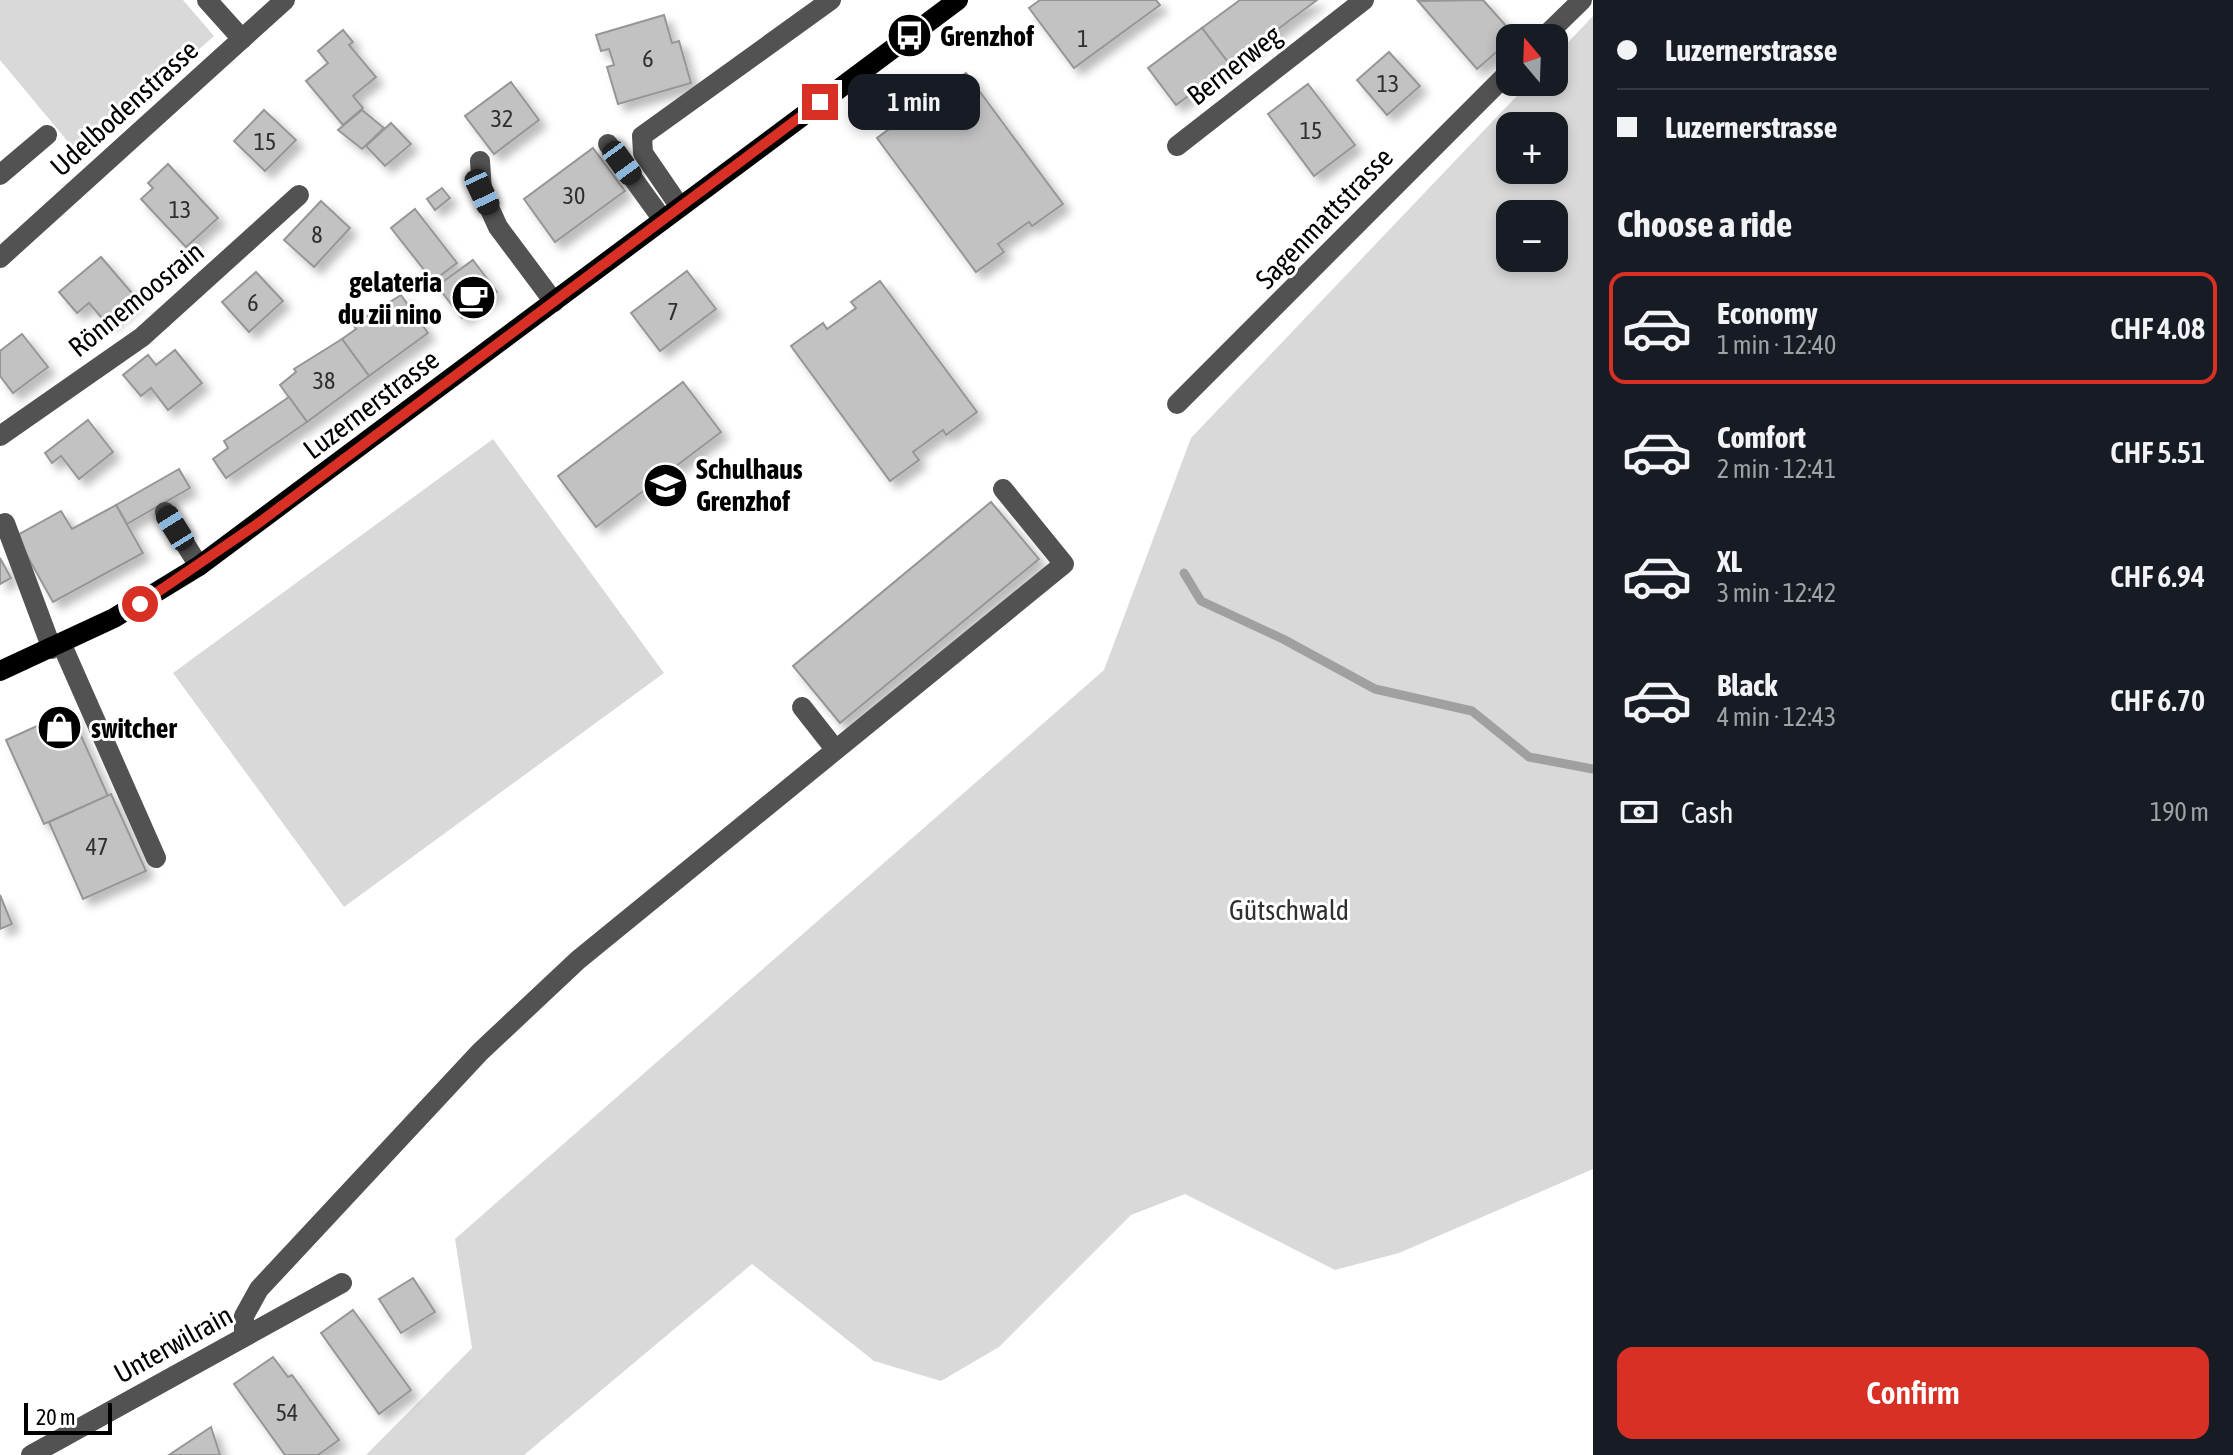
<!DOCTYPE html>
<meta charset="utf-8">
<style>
body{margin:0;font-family:"Asap Condensed",sans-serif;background:#20242c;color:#f1f3f6;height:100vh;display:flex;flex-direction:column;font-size:30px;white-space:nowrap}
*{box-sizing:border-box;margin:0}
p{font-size:26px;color:#9ea1a6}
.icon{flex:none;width:44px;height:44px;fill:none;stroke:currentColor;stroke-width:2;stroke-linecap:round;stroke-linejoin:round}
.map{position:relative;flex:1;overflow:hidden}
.panel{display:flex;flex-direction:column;background:#171b24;width:640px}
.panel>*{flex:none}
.top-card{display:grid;align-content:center;height:176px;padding:0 24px;background:#171b24}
.needle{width:52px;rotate:341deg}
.fabs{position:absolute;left:1496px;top:24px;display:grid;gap:16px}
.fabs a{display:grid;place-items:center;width:72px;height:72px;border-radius:16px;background:#171b24;box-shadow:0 4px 12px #0003;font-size:40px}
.scale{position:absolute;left:24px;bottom:20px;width:88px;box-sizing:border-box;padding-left:8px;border:4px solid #000;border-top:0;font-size:22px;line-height:28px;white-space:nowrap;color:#000;-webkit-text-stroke:6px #fff;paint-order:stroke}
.end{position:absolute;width:36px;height:36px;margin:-18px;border:10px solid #d93025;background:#fff;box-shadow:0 0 0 4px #fff}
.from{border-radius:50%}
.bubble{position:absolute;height:56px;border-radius:16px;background:#171b24;box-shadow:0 4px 12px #0003;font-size:26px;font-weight:600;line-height:56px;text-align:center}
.car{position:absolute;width:24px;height:48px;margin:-24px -12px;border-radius:10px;box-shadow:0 0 6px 2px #0007;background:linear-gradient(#222 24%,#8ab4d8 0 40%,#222 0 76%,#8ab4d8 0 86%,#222 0)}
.top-card b{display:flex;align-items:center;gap:28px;height:76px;font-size:30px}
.top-card b+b{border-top:2px solid #363941}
.top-card i{width:20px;height:20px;background:#f1f3f6}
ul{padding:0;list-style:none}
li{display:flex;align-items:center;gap:24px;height:112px;margin:0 16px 12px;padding:0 8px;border:4px solid transparent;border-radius:16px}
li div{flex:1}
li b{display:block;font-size:30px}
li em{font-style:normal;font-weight:600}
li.current{border-color:#d93025}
li>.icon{width:72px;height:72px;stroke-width:1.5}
h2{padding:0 24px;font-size:36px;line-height:96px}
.pay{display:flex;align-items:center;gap:20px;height:88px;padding:0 24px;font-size:30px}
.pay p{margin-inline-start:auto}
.cta{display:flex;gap:16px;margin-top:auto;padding:16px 24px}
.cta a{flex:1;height:92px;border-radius:16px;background:#d93025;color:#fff;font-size:32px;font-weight:600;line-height:92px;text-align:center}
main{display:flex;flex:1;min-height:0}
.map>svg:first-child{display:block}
.green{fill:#d9d9d9;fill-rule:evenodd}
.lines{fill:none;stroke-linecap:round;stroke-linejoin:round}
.stream{stroke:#a0a0a0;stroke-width:9}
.building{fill:#c2c2c2;stroke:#969696;stroke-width:2;filter:url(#shadow)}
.minor{stroke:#525252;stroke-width:20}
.major{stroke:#000;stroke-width:20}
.route{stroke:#d93025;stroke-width:10}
.labels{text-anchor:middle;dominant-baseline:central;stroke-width:6;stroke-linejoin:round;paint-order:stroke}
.number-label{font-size:24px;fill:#303030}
.poi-label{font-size:28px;font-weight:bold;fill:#000;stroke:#fff;text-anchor:start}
.street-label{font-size:28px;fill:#000;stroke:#fff}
.park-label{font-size:28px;fill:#303030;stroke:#fff}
</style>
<main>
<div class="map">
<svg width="1593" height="1455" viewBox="0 0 1593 1455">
<defs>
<filter id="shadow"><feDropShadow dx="7" dy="7" stdDeviation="4" flood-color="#0004"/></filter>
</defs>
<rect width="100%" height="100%" fill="#fff"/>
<g class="green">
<path d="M0 0H183L214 36 79 155 0 60Z"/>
<path d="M1593 16V1169L1399 1253 1335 1270 1185 1194 1131 1215 999 1347 941 1381 874 1361 752 1264 524 1455H366L472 1348 455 1239 1104 670 1191 438 1530 82H1554V57ZM1554 126V170H1510V126ZM1554 214V258H1510V214Z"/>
<path d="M493 439 664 673 344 907 173 673Z"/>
</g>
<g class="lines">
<path class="stream" d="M1184 573 1201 601 1283 639 1375 689 1472 711 1529 757 1593 769"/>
</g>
<g class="building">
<path d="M1040 0H1156L1160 5 1074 68 1029 8Z"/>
<path d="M1240 0H1317L1230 65 1202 28Z"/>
<path d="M1483 0 1515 36 1477 69 1418 1Z"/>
<path d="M664 15 672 43 679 41 691 83 618 104 607 67 614 65 609 49 601 51 596 35Z"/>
<path d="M1202 28 1230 65 1176 105 1148 68Z"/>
<path d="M343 30 353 42 349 45 376 77 353 96 363 108 343 125 306 81 328 63 318 51Z"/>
<path d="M1389 52 1420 86 1387 115 1357 80Z"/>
<path d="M966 73 1063 204 1032 226 1029 222 998 244 1004 252 976 272 877 138 908 115 913 121 941 100 937 94Z"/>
<path d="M511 82 539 120 494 154 465 116Z"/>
<path d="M1308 84 1355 145 1314 176 1268 114Z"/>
<path d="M264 110 296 140 265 171 234 141Z"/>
<path d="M362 110 384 128 362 149 338 130Z"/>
<path d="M391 123 411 144 385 166 366 146Z"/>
<path d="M593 148 625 191 555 242 524 199Z"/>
<path d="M168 164 218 218 186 247 141 199 153 188 148 183Z"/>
<path d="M442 188 450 198 435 210 427 199Z"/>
<path d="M321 201 350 228 314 267 284 240Z"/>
<path d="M415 209 457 263 433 281 391 228Z"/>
<path d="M101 257 137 299 107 324 89 303 77 313 59 292Z"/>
<path d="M473 260 497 292 462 318 437 286Z"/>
<path d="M687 271 716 309 660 351 631 313Z"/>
<path d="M256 272 283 301 249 332 222 302Z"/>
<path d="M880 281 977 412 946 435 943 430 913 452 919 460 890 481 791 346 823 323 827 329 856 308 851 302Z"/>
<path d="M401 295 428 333 369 376 342 339 356 329 353 325Z"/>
<path d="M22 334 48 367 13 393 0 376V351Z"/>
<path d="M342 339 369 376 307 422 280 385 296 372 294 369Z"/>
<path d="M175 350 202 383 168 410 151 388 141 396 123 375 148 355 156 365Z"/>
<path d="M683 382 721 432 596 527 558 476Z"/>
<path d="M289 397 307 422 226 478 213 459 228 448 224 441Z"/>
<path d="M88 420 113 452 79 479 61 456 52 463 45 453Z"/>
<path d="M179 469 190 488 127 524 116 505Z"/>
<path d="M991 502 1039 559 840 723 793 666Z"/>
<path d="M116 505 143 553 53 602 16 536 61 511 72 529Z"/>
<path d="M0 558 11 578 0 584Z"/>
<path d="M70 711 108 796 44 824 6 740Z"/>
<path d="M111 794 146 871 83 899 49 822Z"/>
<path d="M0 895 12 924 0 929Z"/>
<path d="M413 1278 435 1312 401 1333 379 1299Z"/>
<path d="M353 1310 411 1390 379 1414 321 1333Z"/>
<path d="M273 1357 288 1377 292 1375 339 1440 318 1455H285L234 1384Z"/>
<path d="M211 1427 220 1455H169Z"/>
</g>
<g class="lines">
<g class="minor">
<path d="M207 0 242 39"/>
<path d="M1543 38 1582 0"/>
<path d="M608 144 663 220"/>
<path d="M1177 146 1364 0"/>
<path d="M480 161 482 192 498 227 554 302"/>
<path d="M0 175 47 135"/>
<path d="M680 207 643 153 642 136 831 0"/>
<path d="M0 258 285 0"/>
<path d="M1177 404 1510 71"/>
<path d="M0 436 142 337 299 195"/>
<path d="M165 512 199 566"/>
<path d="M5 523 52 649"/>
<path d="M62 645 156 858"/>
<path d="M802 707 835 749"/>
<path d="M244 1337V1316L259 1289 480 1052 578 960 1064 564 1003 489"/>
<path d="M31 1455 342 1283"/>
</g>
<path class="major" d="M0 671 114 618 199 566 958 0"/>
</g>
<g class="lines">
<path class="route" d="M140 604 260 522 820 102"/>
</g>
<defs>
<symbol id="bus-disc" viewBox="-11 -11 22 22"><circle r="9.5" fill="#000" stroke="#fff"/><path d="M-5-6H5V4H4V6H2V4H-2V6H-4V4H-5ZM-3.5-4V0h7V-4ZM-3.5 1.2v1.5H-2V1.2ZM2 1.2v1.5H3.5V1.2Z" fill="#fff"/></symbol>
<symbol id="cafe-disc" viewBox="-11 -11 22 22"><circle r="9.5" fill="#000" stroke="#fff"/><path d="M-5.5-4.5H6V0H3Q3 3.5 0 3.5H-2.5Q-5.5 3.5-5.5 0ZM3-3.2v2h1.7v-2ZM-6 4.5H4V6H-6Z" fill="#fff"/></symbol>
<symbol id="school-disc" viewBox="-11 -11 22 22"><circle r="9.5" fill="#000" stroke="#fff"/><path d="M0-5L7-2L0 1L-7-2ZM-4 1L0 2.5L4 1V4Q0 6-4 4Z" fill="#fff"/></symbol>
<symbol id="shop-disc" viewBox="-11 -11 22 22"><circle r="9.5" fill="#000" stroke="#fff"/><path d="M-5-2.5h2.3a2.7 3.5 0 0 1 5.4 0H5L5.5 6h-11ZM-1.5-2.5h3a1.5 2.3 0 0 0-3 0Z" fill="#fff"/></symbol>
</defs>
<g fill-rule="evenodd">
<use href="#bus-disc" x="884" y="10" width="51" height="51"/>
<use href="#cafe-disc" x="448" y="272" width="51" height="51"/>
<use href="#school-disc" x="640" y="460" width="51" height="51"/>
<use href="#shop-disc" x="34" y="702" width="51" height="51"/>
</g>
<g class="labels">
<g class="number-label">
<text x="1083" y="38">1</text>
<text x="648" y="58">6</text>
<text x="1388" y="83">13</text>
<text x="502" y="118">32</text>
<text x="1311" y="130">15</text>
<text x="265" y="141">15</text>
<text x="574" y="195">30</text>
<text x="180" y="209">13</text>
<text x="317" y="234">8</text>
<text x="253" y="302">6</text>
<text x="673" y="311">7</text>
<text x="324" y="380">38</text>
<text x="97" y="846">47</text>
<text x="287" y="1412">54</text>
</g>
<g class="poi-label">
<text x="940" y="36">Grenzhof</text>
<text x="442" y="282" text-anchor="end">gelateria<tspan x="442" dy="32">du zii nino</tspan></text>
<text x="696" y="469">Schulhaus<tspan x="696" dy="32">Grenzhof</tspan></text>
<text x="91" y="728">switcher</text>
</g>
<g class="street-label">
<text transform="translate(1234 65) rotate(-38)">Bernerweg</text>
<text transform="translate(124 108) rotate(-42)">Udelbodenstrasse</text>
<text transform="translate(1324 218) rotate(-46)">Sagenmattstrasse</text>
<text transform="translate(136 299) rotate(-39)">Rönnemoosrain</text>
<text transform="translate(371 404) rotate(-37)">Luzernerstrasse</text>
<text transform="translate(173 1344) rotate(-29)">Unterwilrain</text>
</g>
<g class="park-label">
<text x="1289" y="910">Gütschwald</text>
</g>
</g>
</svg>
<div class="fabs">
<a><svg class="needle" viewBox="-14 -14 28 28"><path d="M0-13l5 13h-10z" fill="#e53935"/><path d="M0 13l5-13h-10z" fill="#9ea1a6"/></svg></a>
<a>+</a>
<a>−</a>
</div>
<div class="scale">20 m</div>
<i class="end from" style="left:140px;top:604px"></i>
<i class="end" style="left:820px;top:102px"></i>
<div class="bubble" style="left:848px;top:74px;width:132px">1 min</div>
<i class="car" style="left:622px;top:163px;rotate:144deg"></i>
<i class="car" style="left:482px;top:192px;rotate:155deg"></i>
<i class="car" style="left:175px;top:528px;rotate:328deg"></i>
</div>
<section class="panel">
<div class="top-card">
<b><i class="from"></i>Luzernerstrasse</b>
<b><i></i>Luzernerstrasse</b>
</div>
<h2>Choose a ride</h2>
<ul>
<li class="current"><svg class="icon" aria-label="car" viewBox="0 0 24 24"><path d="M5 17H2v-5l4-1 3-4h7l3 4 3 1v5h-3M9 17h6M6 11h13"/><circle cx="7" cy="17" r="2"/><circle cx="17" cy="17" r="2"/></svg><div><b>Economy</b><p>1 min · 12:40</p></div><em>CHF 4.08</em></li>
<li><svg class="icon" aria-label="car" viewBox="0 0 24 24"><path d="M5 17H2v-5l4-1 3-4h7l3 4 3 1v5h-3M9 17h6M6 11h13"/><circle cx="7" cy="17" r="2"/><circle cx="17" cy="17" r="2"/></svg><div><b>Comfort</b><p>2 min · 12:41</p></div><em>CHF 5.51</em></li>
<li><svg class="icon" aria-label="car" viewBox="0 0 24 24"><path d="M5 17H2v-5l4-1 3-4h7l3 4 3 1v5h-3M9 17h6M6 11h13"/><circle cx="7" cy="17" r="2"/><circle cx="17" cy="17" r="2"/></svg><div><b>XL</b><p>3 min · 12:42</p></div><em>CHF 6.94</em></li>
<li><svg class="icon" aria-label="car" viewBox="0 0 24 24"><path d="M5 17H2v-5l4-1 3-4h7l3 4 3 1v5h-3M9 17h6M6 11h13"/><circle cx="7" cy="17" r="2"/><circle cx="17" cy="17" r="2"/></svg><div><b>Black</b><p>4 min · 12:43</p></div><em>CHF 6.70</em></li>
</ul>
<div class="pay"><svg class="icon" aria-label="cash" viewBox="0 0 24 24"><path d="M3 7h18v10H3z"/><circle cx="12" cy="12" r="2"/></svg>Cash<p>190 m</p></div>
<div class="cta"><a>Confirm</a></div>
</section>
</main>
